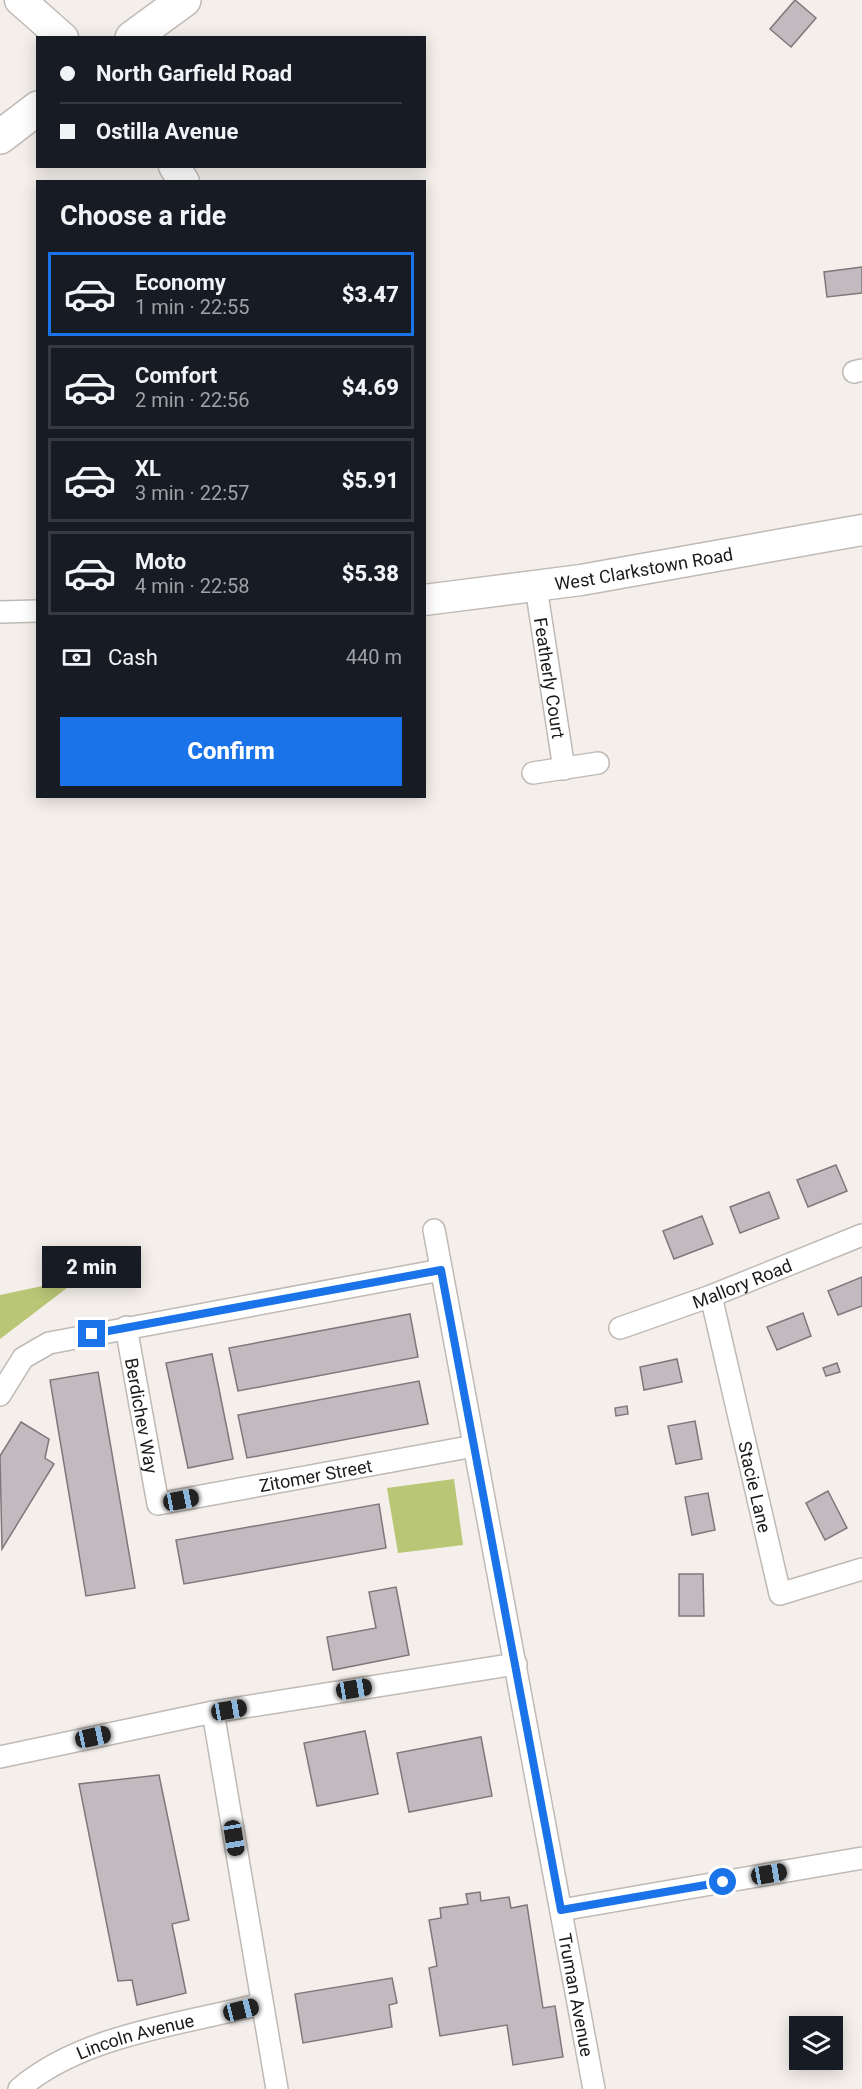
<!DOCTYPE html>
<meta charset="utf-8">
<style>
body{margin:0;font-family:Roboto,sans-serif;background:#242831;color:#f1f3f6;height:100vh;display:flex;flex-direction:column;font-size:22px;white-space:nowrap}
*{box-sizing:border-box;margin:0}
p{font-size:20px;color:#9ea1a6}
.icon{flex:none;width:33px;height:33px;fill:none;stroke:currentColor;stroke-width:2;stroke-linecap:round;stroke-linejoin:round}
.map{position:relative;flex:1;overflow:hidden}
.drawer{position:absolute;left:36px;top:180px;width:390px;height:618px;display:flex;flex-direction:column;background:#171b24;border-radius:0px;box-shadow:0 3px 15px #0003}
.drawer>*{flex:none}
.hud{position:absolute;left:36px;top:36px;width:390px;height:132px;border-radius:0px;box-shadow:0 3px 15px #0003;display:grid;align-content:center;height:132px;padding:0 24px;background:#171b24}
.tools{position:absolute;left:789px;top:2016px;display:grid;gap:12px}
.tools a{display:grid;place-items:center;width:54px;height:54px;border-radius:0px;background:#171b24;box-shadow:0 3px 15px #0003;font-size:30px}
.end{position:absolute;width:27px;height:27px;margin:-14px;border:8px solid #1a73e8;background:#fff;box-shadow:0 0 0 3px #fff}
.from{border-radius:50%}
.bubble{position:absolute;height:42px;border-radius:0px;background:#171b24;box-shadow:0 3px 15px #0003;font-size:20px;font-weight:800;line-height:42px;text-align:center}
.car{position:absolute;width:18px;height:36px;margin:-18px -9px;border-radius:8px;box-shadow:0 0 4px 2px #0007;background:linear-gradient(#222 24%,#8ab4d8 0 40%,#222 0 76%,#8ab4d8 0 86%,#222 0)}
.hud b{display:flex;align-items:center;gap:21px;height:57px;font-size:22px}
.hud b+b{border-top:2px solid #363941}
.hud i{width:15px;height:15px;background:#f1f3f6}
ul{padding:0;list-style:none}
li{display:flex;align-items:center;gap:18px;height:84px;margin:0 12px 9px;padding:0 12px;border:3px solid #363941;border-radius:0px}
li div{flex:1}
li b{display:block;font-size:22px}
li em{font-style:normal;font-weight:800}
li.selected{border-color:#1a73e8}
li>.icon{width:54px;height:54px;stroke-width:1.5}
h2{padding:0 24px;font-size:27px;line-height:72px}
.pay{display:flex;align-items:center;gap:15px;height:66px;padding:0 24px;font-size:22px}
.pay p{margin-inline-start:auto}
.cta{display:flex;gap:12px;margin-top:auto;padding:12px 24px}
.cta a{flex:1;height:69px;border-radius:0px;background:#1a73e8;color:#fff;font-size:24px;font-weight:800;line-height:69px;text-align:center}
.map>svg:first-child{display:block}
.green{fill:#b9c676}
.building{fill:#c1bbbf;stroke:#7d787c;stroke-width:1.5}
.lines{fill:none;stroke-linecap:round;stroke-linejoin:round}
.street-casing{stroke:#bfbab5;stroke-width:24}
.secondary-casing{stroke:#bfbab5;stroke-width:33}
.highway-casing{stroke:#bfbab5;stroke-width:36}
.street{stroke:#fff;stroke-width:21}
.secondary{stroke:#fff;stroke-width:30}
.highway{stroke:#fff;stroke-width:33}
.route{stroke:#1a73e8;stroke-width:8}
.labels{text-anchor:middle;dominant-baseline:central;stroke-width:5;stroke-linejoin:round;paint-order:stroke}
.street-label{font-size:18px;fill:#1d1b19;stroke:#fff}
</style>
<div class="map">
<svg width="862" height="2089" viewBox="0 0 862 2089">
<rect width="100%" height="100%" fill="#f4efea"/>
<g class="green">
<path d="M80 1278 0 1339V1295Z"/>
<path d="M454 1479 463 1545 398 1553 387 1488Z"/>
</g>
<g class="building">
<path d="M795 0 816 18 791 47 770 29Z"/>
<path d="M862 267V293L827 297 824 272Z"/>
<path d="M836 1165 847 1191 808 1207 797 1180Z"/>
<path d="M769 1192 779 1218 740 1233 730 1207Z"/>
<path d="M702 1216 713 1244 674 1259 663 1231Z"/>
<path d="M862 1277V1306L838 1315 828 1291Z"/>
<path d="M803 1313 811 1336 777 1350 767 1327Z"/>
<path d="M410 1314 418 1357 238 1391 229 1348Z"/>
<path d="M212 1354 233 1459 188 1468 166 1363Z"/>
<path d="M677 1359 682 1382 644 1390 640 1367Z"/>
<path d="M837 1363 840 1372 826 1376 823 1368Z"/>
<path d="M98 1372 135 1588 86 1596 50 1380Z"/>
<path d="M419 1381 428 1424 247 1458 238 1415Z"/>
<path d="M627 1406 628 1414 616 1416 615 1408Z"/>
<path d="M695 1421 702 1459 676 1464 668 1426Z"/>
<path d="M21 1422 49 1439 45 1458 54 1464 2 1549 0 1456Z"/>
<path d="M828 1491 847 1528 825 1540 806 1503Z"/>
<path d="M708 1493 715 1530 692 1535 685 1497Z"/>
<path d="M379 1504 386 1548 184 1584 176 1540Z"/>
<path d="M679 1574H703L704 1616H679Z"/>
<path d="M396 1587 409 1655 333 1670 327 1637 376 1628 369 1592Z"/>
<path d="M365 1731 378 1794 317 1806 304 1743Z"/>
<path d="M481 1737 492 1796 409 1812 397 1753Z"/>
<path d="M159 1775 189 1920 172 1924 186 1993 137 2005 132 1980 118 1981 79 1784Z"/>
<path d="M480 1892 481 1901 509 1897 511 1908 527 1905 543 2008 555 2006 563 2057 513 2065 507 2025 440 2036 429 1968 437 1966 429 1920 441 1918 440 1908 468 1904 466 1894Z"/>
<path d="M392 1978 397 2003 389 2005 392 2027 303 2043 295 1994Z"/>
</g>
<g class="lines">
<defs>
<g id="street">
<path d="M854 372 862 370"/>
<path id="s1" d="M536 587 564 769"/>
<path d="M0 612 38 611"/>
<path d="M533 773 598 763"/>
<path id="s2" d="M434 1230 594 2089"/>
<path id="s3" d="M711 1296 780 1594 862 1569"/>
<path id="s4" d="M126 1327 158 1504 474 1446"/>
<path id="s5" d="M620 1328 711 1296 862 1235"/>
<path d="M0 1395 23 1358 49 1343 441 1270"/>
<path d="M213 1712 277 2089"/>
<path d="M0 1757 213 1712 516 1664"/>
<path d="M561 1910 862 1858"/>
<path id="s6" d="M19 2089C81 2035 183 2024 261 2004"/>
</g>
<g id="secondary">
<path d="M20 0 63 38"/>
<path d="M174 166 184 182"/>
<path id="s7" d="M424 600 581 580 862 530"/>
</g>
<g id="highway">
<path d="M132 38 184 0"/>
<path d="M0 137 38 108"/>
</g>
</defs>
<use href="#street" class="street-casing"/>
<use href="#secondary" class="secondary-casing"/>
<use href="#highway" class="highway-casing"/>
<use href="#street" class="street"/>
<use href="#secondary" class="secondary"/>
<use href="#highway" class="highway"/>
</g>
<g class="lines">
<path class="route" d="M92 1334 441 1270 561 1910 723 1882"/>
</g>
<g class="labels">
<g class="street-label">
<text stroke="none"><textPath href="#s7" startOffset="222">West Clarkstown Road</textPath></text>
<text stroke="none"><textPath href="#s1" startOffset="92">Featherly Court</textPath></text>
<text stroke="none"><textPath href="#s5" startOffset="130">Mallory Road</textPath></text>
<text stroke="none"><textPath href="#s4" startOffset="90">Berdichev Way</textPath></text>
<text stroke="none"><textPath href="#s4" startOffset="340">Zitomer Street</textPath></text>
<text stroke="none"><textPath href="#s3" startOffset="196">Stacie Lane</textPath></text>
<text stroke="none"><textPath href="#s2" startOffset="778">Truman Avenue</textPath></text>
<text stroke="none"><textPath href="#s6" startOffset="129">Lincoln Avenue</textPath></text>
</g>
</g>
</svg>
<div class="tools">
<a><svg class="icon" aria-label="layers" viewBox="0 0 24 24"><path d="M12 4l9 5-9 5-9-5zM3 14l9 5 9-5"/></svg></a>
</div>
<i class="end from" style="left:723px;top:1882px"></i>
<i class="end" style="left:92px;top:1334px"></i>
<div class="bubble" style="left:42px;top:1246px;width:99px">2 min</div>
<i class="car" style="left:181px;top:1500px;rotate:79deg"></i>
<i class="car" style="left:354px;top:1689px;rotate:81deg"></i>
<i class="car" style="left:229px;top:1710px;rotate:80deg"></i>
<i class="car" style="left:93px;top:1737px;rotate:78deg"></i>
<i class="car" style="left:234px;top:1838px;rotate:171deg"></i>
<i class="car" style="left:769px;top:1874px;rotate:80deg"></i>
<i class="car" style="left:241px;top:2010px;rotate:76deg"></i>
<div class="hud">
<b><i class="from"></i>North Garfield Road</b>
<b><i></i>Ostilla Avenue</b>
</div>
<section class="drawer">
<h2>Choose a ride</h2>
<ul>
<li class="selected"><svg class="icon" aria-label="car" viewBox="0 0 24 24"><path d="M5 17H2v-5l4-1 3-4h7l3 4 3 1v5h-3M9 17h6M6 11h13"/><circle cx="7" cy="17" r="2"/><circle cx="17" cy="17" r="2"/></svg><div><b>Economy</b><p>1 min · 22:55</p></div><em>$3.47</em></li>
<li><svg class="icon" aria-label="car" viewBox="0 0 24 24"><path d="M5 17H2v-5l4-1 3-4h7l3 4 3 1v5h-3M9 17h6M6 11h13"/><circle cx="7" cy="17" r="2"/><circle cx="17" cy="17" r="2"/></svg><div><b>Comfort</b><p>2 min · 22:56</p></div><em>$4.69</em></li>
<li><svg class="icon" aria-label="car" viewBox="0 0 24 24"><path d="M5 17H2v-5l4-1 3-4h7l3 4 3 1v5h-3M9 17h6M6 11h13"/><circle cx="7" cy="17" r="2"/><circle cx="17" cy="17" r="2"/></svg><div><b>XL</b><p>3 min · 22:57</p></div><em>$5.91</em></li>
<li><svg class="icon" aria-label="car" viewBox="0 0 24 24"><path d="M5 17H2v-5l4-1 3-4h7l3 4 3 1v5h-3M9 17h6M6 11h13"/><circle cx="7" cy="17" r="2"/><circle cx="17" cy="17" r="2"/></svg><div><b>Moto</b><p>4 min · 22:58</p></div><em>$5.38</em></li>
</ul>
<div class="pay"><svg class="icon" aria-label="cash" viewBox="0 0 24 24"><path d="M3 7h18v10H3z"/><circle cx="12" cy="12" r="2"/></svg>Cash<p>440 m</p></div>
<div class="cta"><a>Confirm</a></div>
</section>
</div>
